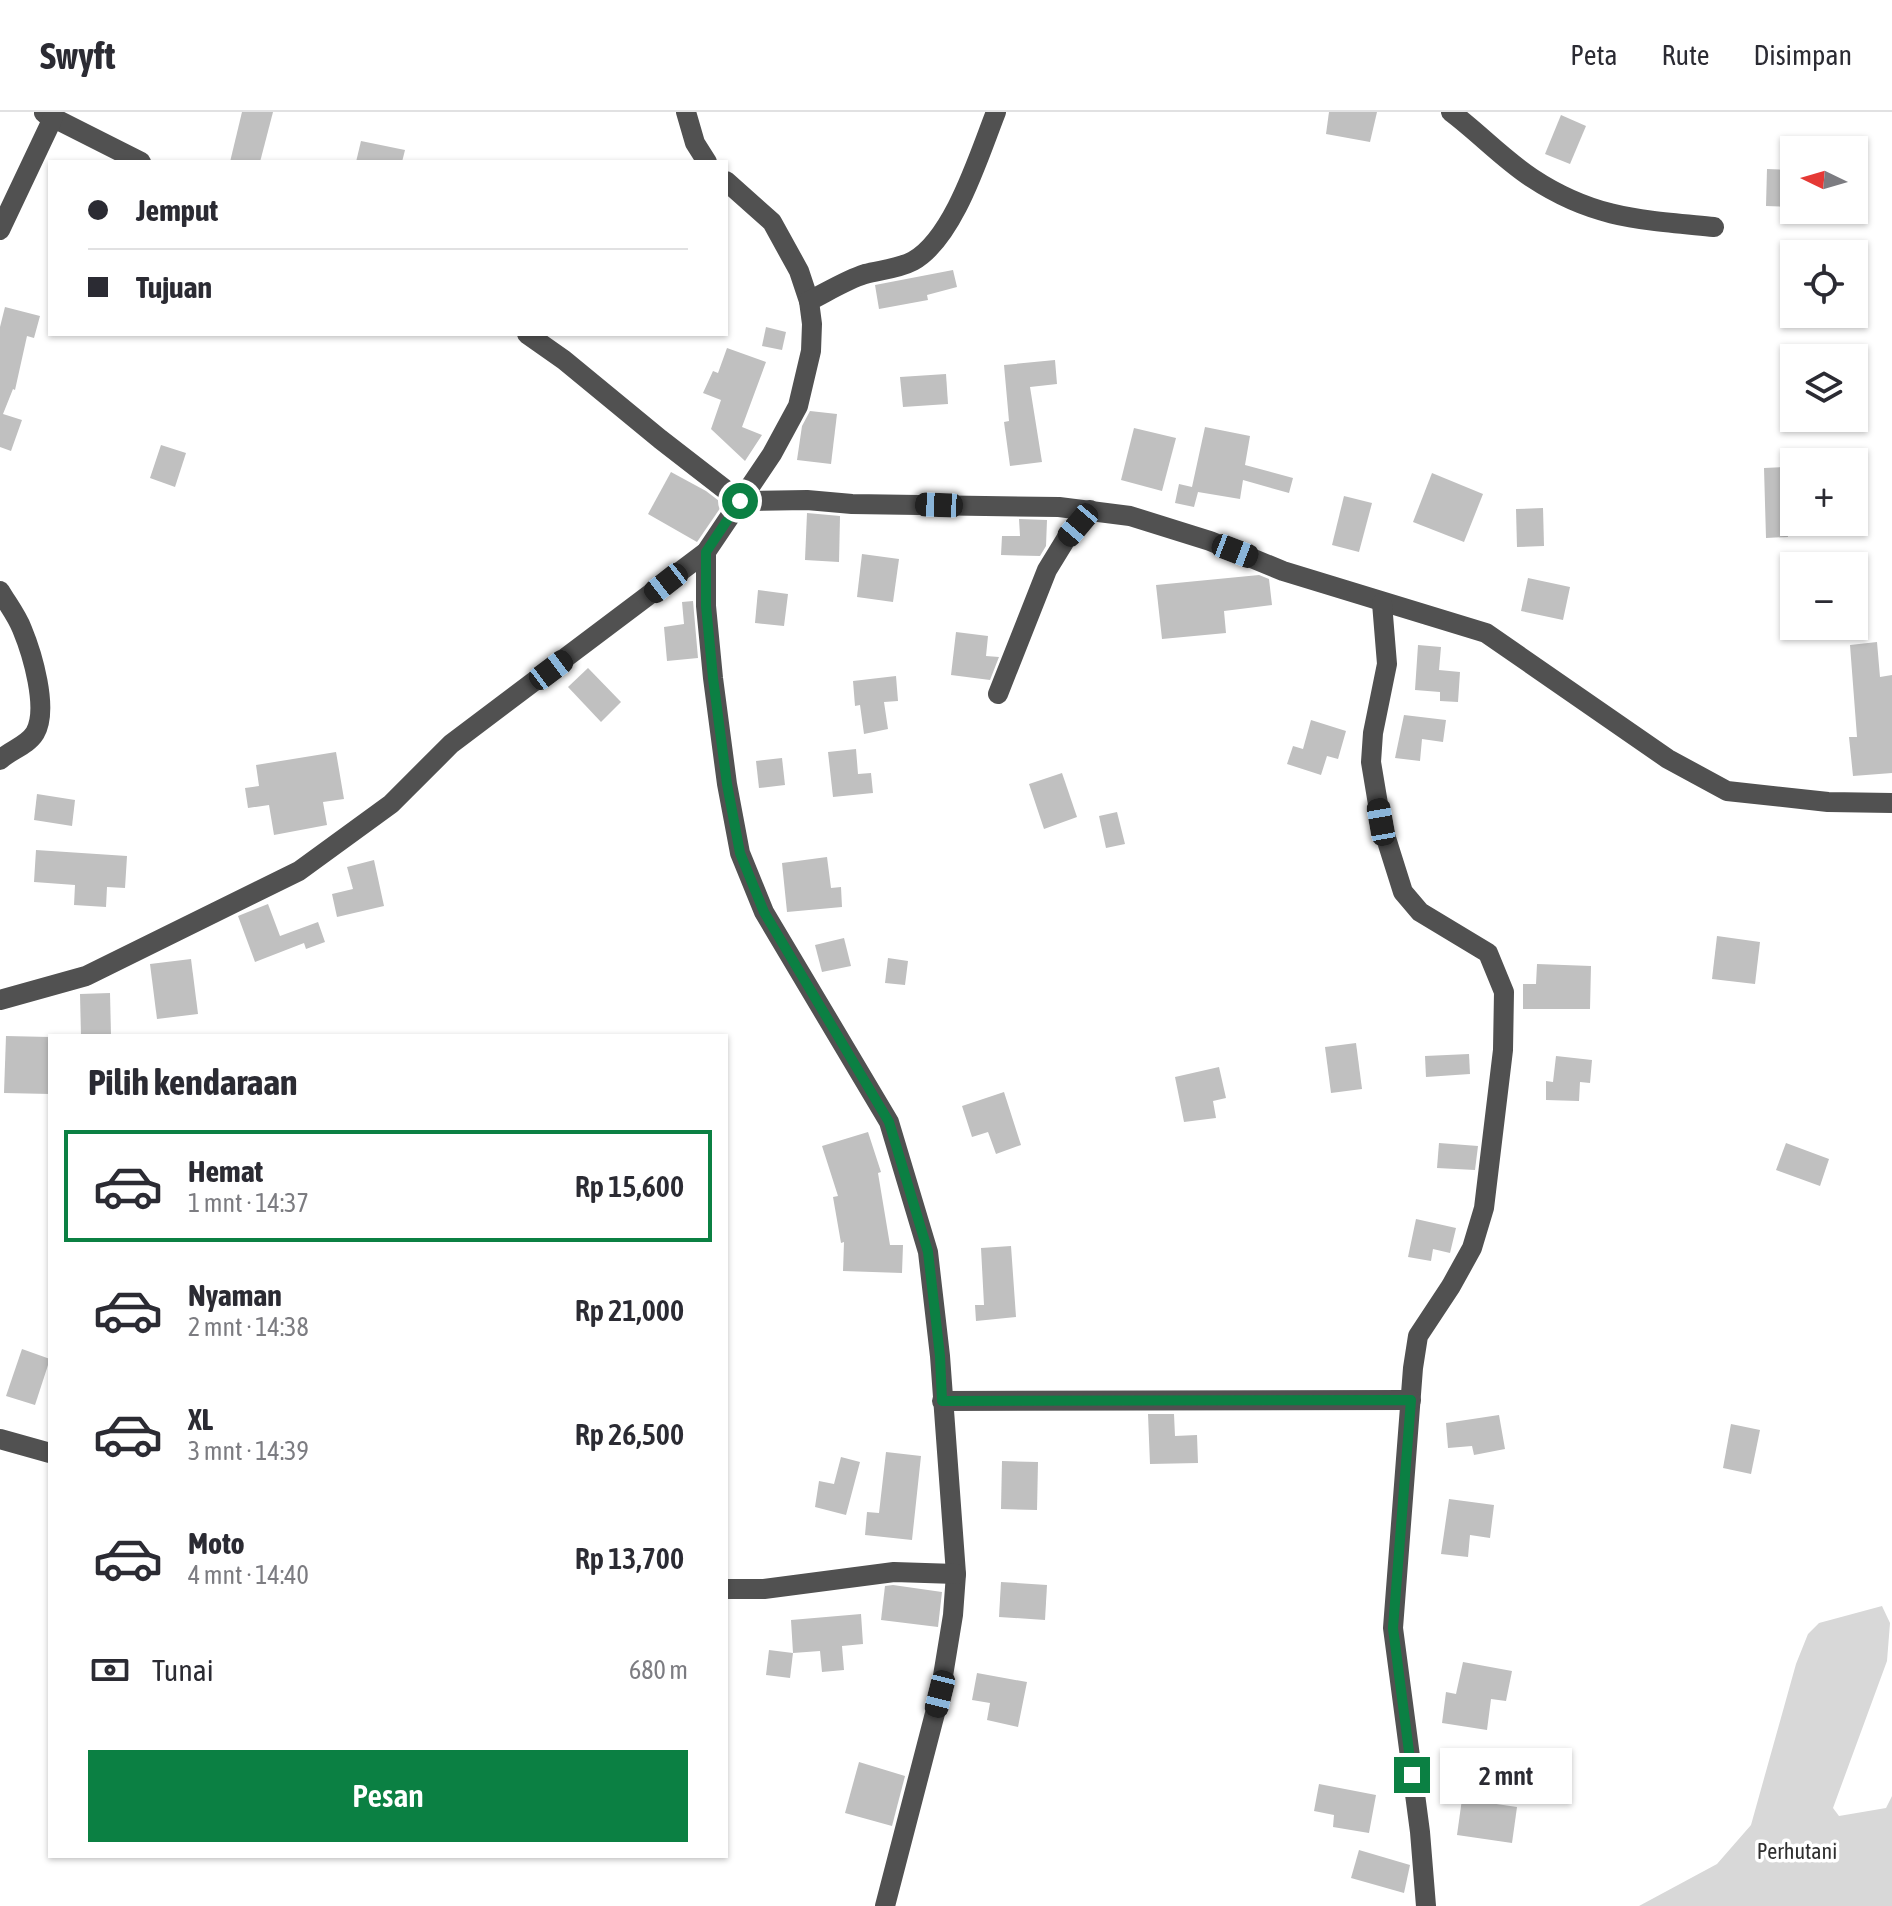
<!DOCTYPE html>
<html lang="id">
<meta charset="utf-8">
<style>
body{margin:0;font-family:"Asap Condensed",sans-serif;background:#f2f2f3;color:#2b2b33;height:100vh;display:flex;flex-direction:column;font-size:30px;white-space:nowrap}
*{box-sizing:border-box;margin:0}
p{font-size:26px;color:#7c7c81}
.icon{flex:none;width:44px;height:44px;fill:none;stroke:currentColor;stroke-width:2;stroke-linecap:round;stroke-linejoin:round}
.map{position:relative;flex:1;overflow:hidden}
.details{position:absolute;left:48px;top:922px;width:680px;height:824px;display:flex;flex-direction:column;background:#fff;border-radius:0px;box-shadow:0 2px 6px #0004}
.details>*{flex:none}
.guide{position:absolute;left:48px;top:48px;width:680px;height:176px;border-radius:0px;box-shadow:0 2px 6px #0004;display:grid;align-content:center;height:176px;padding:0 40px;background:#fff}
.needle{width:52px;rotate:275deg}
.fabs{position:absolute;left:1780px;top:24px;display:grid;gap:16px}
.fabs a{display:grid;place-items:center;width:88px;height:88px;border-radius:0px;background:#fff;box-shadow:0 2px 6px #0004;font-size:40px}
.end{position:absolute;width:36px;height:36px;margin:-18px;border:10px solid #0b8043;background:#fff;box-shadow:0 0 0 4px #fff}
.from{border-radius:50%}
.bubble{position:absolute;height:56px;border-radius:0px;background:#fff;box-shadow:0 2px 6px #0004;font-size:26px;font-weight:600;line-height:56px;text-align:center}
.car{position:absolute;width:24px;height:48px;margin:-24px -12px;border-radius:10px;box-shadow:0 0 6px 2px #0007;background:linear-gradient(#222 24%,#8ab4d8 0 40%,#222 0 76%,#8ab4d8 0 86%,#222 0)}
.guide b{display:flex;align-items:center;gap:28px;height:76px;font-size:30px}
.guide b+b{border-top:2px solid #e1e1e2}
.guide i{width:20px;height:20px;background:#2b2b33}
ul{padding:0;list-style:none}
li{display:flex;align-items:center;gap:24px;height:112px;margin:0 16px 12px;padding:0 24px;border:4px solid transparent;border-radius:0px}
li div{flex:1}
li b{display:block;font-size:30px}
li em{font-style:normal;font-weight:600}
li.selected{border-color:#0b8043}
li>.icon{width:72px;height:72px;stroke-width:1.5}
h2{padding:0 40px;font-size:36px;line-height:96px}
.pay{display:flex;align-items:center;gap:20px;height:88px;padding:0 40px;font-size:30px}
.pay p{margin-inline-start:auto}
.action{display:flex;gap:16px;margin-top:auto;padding:16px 40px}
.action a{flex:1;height:92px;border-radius:0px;background:#0b8043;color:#fff;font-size:32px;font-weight:600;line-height:92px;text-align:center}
header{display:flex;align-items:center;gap:48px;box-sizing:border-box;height:112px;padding:0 40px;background:#fff;border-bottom:2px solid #e1e1e2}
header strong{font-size:38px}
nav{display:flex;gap:44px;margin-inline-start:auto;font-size:28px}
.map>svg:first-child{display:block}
.green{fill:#d8d8d8}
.building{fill:#c0c0c0}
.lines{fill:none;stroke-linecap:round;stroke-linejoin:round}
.minor{stroke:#515151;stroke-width:20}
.route{stroke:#0b8043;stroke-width:10}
.labels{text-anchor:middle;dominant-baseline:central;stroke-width:7;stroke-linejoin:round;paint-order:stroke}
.park-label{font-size:22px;fill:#2f2f2f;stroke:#fff}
</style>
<header>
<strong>Swyft</strong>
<nav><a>Peta</a><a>Rute</a><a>Disimpan</a></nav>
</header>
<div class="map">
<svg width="1892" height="1794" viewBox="0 0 1892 1794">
<rect width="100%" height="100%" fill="#fff"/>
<path class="green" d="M1882 1494 1890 1511 1887 1549 1833 1696 1839 1704 1886 1696 1892 1684V1794H1639L1717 1752 1751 1713 1796 1552 1808 1522 1819 1511Z"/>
<g class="building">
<path d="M242 0H273L260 50H230Z"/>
<path d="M1329 0H1377L1370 30 1326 22Z"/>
<path d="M1561 3 1586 14 1570 52 1545 42Z"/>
<path d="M361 29 405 38 402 50H356Z"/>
<path d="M1767 57 1791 58 1789 95 1766 94Z"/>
<path d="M953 158 957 175 927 183 928 188 879 197 875 173Z"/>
<path d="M5 195 40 204 34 226 27 224 15 278 13 277 3 302 22 308 11 339 0 335V215Z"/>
<path d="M766 215 786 220 782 238 762 234Z"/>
<path d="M727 236 766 250 742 315 762 323 745 349 711 317 721 288 703 281 713 259 718 261Z"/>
<path d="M1055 248 1057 272 1030 275 1042 350 1010 354 1004 310 1009 309 1004 253Z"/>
<path d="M946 262 948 292 903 295 900 265Z"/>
<path d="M810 299 837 302 831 352 797 348 802 314Z"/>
<path d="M1205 315 1250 324 1245 353 1293 366 1289 381 1243 368 1240 387 1198 380 1194 395 1175 391 1179 372 1192 375Z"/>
<path d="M1134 316 1176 326 1162 379 1121 368Z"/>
<path d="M161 333 186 341 175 375 150 366Z"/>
<path d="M1785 355 1786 368 1794 367V399L1787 400 1788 425 1766 426 1764 356Z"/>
<path d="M671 360 706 379 723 392 697 430 648 402Z"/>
<path d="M1432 361 1483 382 1464 430 1413 410Z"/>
<path d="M1344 384 1372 391 1359 440 1332 433Z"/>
<path d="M1543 396 1544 434 1517 435 1516 397Z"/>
<path d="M807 401 840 404 839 450 805 448Z"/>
<path d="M1019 407 1047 408 1046 434 1040 444 1001 443 1002 424H1020Z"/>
<path d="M862 442 899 447 893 490 857 485Z"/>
<path d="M1259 463 1269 467 1272 493 1224 499 1226 521 1162 527 1156 473Z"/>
<path d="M1528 466 1570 475 1563 508 1521 499Z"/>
<path d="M758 478 788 482 784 514 755 511Z"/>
<path d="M693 489 698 546 667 549 664 515 684 512 682 490Z"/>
<path d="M956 520 988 524 986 544 999 545 990 568 951 563Z"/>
<path d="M1877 530 1880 565 1892 563V661L1853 664 1849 625H1857L1850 533Z"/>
<path d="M1418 533 1441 535 1439 558 1460 560 1458 590 1440 589V580L1415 578Z"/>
<path d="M588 556 621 590 601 610 568 575Z"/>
<path d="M896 564 898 589 884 590 888 617 864 622 860 593 855 594 853 569Z"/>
<path d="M1404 603 1446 608 1443 630 1422 627 1420 649 1395 646Z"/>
<path d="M1311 608 1346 619 1338 647 1327 644 1321 663 1287 652 1293 634 1303 637Z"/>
<path d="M856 637 858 662 871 661 873 681 833 685 828 640Z"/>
<path d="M336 640 344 687 323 690 327 713 274 723 269 693 248 696 245 676 259 674 256 653Z"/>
<path d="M782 646 785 673 759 676 756 649Z"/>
<path d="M1062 661 1077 705 1044 717 1029 672Z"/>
<path d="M37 682 75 688 72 714 34 708Z"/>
<path d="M1117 700 1125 732 1106 736 1099 704Z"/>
<path d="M36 738 127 744 125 776 107 775 106 795 74 793 75 773 34 770Z"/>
<path d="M827 745 831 776 841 775 842 795 787 800 782 751Z"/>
<path d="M374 748 384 794 337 805 332 782 353 777 347 755Z"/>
<path d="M268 792 280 824 318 810 325 830 306 837 304 831 255 850 238 804Z"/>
<path d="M1717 824 1760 830 1755 872 1712 867Z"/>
<path d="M844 826 851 854 822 860 815 833Z"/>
<path d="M888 846 908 849 905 873 885 871Z"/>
<path d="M191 847 198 902 157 907 150 852Z"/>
<path d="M1537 852 1591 854 1590 897H1523V872H1536Z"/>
<path d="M110 881 111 924H81L80 882Z"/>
<path d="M6 924 50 925V982L4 981Z"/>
<path d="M1356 931 1362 977 1331 981 1325 935Z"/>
<path d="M1469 942 1470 962 1426 965 1425 944Z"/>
<path d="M1556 944 1592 948 1590 971 1580 970 1579 989 1546 988V969L1553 970Z"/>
<path d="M1219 955 1226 986 1213 989 1216 1006 1184 1010 1175 965Z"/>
<path d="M1004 980 1021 1033 996 1042 988 1020 972 1025 962 994Z"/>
<path d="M868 1020 881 1060 878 1061 890 1133H903L902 1161 843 1159 844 1130 841 1131 833 1085 838 1084 822 1034Z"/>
<path d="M1439 1031 1478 1034 1475 1058 1437 1056Z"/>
<path d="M1786 1031 1829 1047 1820 1074 1776 1058Z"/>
<path d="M1416 1107 1456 1116 1450 1141 1433 1137 1431 1149 1408 1145Z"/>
<path d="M1011 1134 1016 1205 976 1209 975 1193H984L981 1136Z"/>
<path d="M22 1237 50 1247 35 1293 6 1284Z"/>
<path d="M1148 1302H1174L1175 1324 1197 1323 1198 1351 1150 1352Z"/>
<path d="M1499 1303 1505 1337 1474 1343 1472 1334 1448 1336 1446 1311Z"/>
<path d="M1731 1312 1760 1318 1751 1362 1723 1356Z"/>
<path d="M886 1340 921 1344 912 1428 865 1423 867 1400 879 1401Z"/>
<path d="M841 1345 860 1350 846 1403 815 1395 819 1369 834 1372Z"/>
<path d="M1002 1349 1038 1350 1037 1398 1001 1397Z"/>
<path d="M1449 1387 1494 1393 1490 1426 1470 1423 1468 1445 1441 1442Z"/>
<path d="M1001 1470 1047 1473 1045 1508 999 1505Z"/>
<path d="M893 1473 942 1480 938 1515 881 1508 885 1474Z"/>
<path d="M861 1502 863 1532 842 1534 844 1558 822 1560 820 1539 793 1541 791 1508Z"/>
<path d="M769 1538 793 1541 790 1566 766 1563Z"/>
<path d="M1463 1550 1512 1559 1506 1589 1491 1587 1487 1618 1442 1611 1446 1580 1456 1582Z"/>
<path d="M977 1561 1027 1570 1018 1615 987 1608 990 1591 972 1588Z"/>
<path d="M859 1650 905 1664 892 1714 845 1701Z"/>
<path d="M1319 1672 1376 1683 1369 1721 1333 1715 1334 1703 1314 1699Z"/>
<path d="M1462 1687 1517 1695 1512 1731 1457 1723Z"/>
<path d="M1359 1738 1410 1753 1404 1781 1351 1766Z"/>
</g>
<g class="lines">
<g class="minor">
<path d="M686 0 695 31 707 50"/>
<path d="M1451 0C1479 21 1503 47 1532 66 1594 107 1642 108 1714 115"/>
<path d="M44 1 141 50"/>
<path d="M726 69 772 110 799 159 809 189"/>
<path d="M0 118 53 6"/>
<path d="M527 222 564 248 660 327 740 389 807 388 852 392 1059 395 1130 404 1210 429 1283 459 1486 521 1668 647 1727 679 1828 690 1892 691"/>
<path d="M706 440V494L713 566 727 672 740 741 764 800 889 1010 928 1140 940 1244 956 1462 953 1503 940 1582 885 1794"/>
<path d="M0 479C7 491 17 504 22 517 32 541 49 597 35 621 27 634 10 638 0 648"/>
<path d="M1382 491 1387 552 1373 621 1371 650 1381 710 1391 742 1403 780 1420 800 1488 841 1504 880 1503 938 1484 1096 1472 1136 1451 1174 1418 1224 1413 1256 1393 1516 1420 1720 1426 1794"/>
<path d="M998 582 1047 458 1066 427 1090 398"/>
<path d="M0 888 86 864 299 759 391 692 451 632 706 440 772 342 798 294 811 239 812 212 809 189C827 180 846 168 865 162 880 158 898 157 913 149 954 126 979 43 996 0"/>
<path d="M942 1289 1411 1288"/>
<path d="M0 1327 50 1341"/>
<path d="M726 1477H764L894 1460 956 1462"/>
</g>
</g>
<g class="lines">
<path class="route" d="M740 389 706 440V494L713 566 727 672 740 741 764 800 889 1010 928 1140 940 1244 942 1289 1411 1288 1393 1516 1412 1663"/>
</g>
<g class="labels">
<g class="park-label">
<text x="1797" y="1739">Perhutani</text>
</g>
</g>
</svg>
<div class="fabs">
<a><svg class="needle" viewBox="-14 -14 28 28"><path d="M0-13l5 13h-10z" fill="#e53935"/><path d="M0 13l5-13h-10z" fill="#7c7c81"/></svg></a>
<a><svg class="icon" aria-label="locate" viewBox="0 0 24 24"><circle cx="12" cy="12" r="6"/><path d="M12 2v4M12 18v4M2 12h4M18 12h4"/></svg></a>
<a><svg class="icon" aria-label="layers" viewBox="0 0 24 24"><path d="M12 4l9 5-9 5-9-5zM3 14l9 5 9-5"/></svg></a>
<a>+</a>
<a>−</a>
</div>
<i class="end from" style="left:740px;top:389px"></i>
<i class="end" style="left:1412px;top:1663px"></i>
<div class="bubble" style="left:1440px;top:1636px;width:132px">2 mnt</div>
<i class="car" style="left:939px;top:393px;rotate:272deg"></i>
<i class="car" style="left:1078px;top:413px;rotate:220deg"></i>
<i class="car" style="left:1235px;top:439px;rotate:111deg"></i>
<i class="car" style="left:666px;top:471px;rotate:232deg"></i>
<i class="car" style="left:551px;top:558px;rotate:53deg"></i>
<i class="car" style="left:1381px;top:710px;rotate:350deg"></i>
<i class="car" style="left:940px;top:1582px;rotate:194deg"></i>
<div class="guide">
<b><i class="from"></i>Jemput</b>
<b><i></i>Tujuan</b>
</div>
<section class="details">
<h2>Pilih kendaraan</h2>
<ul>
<li class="selected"><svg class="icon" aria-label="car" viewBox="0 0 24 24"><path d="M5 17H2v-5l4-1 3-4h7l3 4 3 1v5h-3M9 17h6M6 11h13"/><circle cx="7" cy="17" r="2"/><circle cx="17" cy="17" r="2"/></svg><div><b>Hemat</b><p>1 mnt · 14:37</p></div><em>Rp 15,600</em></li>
<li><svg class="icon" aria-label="car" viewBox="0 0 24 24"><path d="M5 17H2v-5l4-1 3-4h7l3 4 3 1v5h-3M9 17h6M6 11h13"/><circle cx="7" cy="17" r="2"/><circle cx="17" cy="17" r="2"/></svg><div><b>Nyaman</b><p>2 mnt · 14:38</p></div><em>Rp 21,000</em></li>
<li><svg class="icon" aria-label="car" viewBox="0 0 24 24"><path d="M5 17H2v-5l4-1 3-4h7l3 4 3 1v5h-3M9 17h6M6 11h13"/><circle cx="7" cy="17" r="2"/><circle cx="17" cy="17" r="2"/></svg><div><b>XL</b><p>3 mnt · 14:39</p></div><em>Rp 26,500</em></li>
<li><svg class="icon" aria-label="car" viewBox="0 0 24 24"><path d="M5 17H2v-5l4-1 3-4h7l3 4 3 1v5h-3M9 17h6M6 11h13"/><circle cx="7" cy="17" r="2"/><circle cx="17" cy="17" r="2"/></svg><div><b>Moto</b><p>4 mnt · 14:40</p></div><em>Rp 13,700</em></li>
</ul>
<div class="pay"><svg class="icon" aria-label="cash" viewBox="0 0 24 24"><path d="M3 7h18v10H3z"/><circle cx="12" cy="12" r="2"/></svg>Tunai<p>680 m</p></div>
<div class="action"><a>Pesan</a></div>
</section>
</div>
